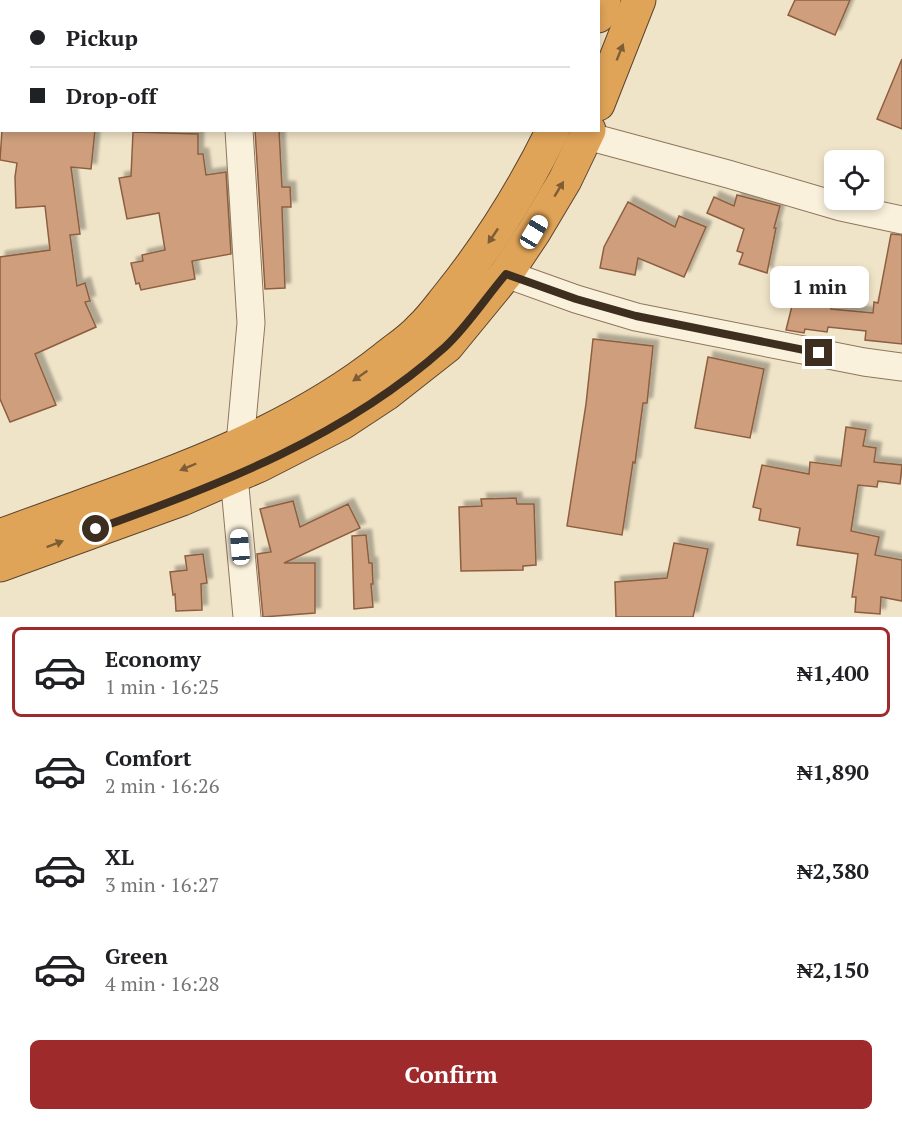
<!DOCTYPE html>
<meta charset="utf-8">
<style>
body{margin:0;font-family:"PT Serif",serif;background:#f6f6f6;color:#202124;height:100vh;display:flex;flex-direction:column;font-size:22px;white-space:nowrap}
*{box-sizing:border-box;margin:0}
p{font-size:20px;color:#757577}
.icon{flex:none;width:33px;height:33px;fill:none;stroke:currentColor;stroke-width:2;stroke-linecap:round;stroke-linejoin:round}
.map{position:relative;height:617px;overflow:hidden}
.sheet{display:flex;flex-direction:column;background:#fff;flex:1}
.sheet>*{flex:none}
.banner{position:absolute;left:0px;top:0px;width:600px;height:132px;box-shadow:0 3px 9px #0003;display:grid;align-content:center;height:132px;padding:0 30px;background:#fff}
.controls{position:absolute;left:824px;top:150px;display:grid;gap:12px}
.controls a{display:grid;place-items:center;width:60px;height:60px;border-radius:9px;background:#fff;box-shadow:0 3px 9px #0003;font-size:30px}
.end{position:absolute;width:27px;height:27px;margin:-14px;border:8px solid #3d2e20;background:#fff;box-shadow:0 0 0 3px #fff}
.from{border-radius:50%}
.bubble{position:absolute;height:42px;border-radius:9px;background:#fff;box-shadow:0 3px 9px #0003;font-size:20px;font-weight:700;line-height:42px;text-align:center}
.car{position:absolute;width:18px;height:36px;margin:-18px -9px;border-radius:8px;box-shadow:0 0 4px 2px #0007;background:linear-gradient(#fff 24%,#345 0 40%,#fff 0 76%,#345 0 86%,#fff 0)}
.banner b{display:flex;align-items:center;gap:21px;height:57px;font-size:22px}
.banner b+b{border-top:2px solid #e0e0e0}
.banner i{width:15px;height:15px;background:#202124}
ul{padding:10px 0 0;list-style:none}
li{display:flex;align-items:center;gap:18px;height:90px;margin:0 12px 9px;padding:0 18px;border:3px solid transparent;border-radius:9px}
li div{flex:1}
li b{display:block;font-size:22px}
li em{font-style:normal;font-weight:700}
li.selected{border-color:#9e2a2b}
li>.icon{width:54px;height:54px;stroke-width:1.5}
.primary-button{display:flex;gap:12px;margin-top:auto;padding:12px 30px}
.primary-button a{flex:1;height:69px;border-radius:9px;background:#9e2a2b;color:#fff;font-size:24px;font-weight:700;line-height:69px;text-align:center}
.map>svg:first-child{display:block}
.building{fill:#cf9f7d;stroke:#8d5f41;stroke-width:1.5;filter:url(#shadow)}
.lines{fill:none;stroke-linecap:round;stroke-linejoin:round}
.street-casing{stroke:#8d765c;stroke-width:29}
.highway-casing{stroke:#5b4430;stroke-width:35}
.street{stroke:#faf1dc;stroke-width:27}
.highway{stroke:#e0a458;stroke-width:33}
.oneway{fill:#7e5d36}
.route{stroke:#3d2e20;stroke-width:8}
</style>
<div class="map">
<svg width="902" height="617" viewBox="0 0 902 617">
<defs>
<filter id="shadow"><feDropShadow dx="5.5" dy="-5.5" stdDeviation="1.5" flood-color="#0004"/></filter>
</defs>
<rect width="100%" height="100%" fill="#f0e4c8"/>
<g class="building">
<path d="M795 0H850L835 35 788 15Z"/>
<path d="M902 59V129L877 119Z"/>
<path d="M2 130H95L91 169 71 167 80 234 70 235 77 286 85 283 90 301 85 302 96 327 35 354 56 405 10 422 0 399V257L50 250 45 206 16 208 15 177 17 163 0 160Z"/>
<path d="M255 130H279L282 187H290L291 207H282L285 288 265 289Z"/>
<path d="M133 132 198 134V154H203L206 175 226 172 231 254 192 261 195 279 141 290 139 283 136 284 131 263 143 261 142 255 165 250 159 213 127 219 119 178 131 176Z"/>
<path d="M737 195 780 206 774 228H776L767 273 739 264 743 253 737 251 744 229 707 213 714 197 734 206Z"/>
<path d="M628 202 675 227 679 216 706 227 684 277 638 258 635 275 600 268 604 247Z"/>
<path d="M891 234 902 235V344L865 340 866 331 828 327 827 332 805 329 804 333 786 330 799 278 813 281 810 300 832 305 831 309 873 313 874 302 878 303Z"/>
<path d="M593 339 653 346 647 403H643L635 463 633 462 622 535 567 526 586 404Z"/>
<path d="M708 357 764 369 750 438 695 428Z"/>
<path d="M846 427 866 430 863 446 876 448 874 462 902 465 900 484 878 481 877 487 858 485 851 531 879 537 875 555 902 560V601L881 597 880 614 855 612 856 597H852L858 554 797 545 800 528 759 520 761 509 753 507 762 465 809 474 810 462 841 466Z"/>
<path d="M516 498 517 504H534L536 565 523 566V570L461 571 459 507 482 506 481 499Z"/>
<path d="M293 501 300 527 348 504 360 528 284 563H315V613L263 617 257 554 271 552 260 509Z"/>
<path d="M366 535 369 563H372L373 584H371L373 607 354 609 352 536Z"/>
<path d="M674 543 708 549 693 617H616L615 582 667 578Z"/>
<path d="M203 554 207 583 201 584 202 610 176 611 175 594 173 595 170 572 187 570 185 556Z"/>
</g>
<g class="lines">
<defs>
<g id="street">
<path d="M255 2V0"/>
<path d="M0 35 2 36"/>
<path d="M239 130 251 323 240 444"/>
<path d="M587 136 728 174 841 207 902 220"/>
<path d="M506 274 576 299 636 317 864 362 902 367"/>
<path d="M234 476 247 617"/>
</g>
<g id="highway">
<path d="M598 16 604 0"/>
<path d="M598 104 639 0"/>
<path d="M0 536C132 486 273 447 385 358 396 349 410 340 420 329 431 319 440 306 449 295 490 244 524 189 553 130"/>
<path d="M0 565 182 499 260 465 342 423 386 394 447 346 506 274 534 232 565 180 589 130"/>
</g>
</defs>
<use href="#street" class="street-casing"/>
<use href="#highway" class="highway-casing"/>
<use href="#street" class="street"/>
<use href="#highway" class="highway"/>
</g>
<defs><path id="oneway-solid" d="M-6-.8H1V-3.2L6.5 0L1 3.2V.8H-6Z" transform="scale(1.5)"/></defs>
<g class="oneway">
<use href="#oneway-solid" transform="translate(620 52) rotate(-68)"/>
<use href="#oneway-solid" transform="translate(559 189) rotate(-59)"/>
<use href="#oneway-solid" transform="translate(493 236) rotate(124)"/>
<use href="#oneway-solid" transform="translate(360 376) rotate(145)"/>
<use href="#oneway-solid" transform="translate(188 467) rotate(157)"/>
<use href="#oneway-solid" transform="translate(55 544) rotate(-21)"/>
</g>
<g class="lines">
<path class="route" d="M96 529C220 485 346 436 445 347 466 328 487 296 506 274L576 299 636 316 819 353"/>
</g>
</svg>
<div class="controls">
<a><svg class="icon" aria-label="locate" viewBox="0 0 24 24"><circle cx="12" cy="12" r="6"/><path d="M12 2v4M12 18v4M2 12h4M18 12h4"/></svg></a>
</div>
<i class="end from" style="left:96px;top:529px"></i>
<i class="end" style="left:819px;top:353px"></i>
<div class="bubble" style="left:770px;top:266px;width:99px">1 min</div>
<i class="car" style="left:534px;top:232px;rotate:31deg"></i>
<i class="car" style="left:240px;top:547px;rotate:355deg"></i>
<div class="banner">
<b><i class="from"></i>Pickup</b>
<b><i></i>Drop-off</b>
</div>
</div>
<section class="sheet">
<ul>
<li class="selected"><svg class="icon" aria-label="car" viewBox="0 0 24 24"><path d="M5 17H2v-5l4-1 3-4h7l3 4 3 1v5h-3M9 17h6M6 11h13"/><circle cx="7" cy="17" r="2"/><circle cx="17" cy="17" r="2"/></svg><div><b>Economy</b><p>1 min · 16:25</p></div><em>₦1,400</em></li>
<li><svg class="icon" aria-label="car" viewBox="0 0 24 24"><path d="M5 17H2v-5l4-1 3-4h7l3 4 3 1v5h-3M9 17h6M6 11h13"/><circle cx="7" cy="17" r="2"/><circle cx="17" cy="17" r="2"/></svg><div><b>Comfort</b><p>2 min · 16:26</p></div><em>₦1,890</em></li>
<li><svg class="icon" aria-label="car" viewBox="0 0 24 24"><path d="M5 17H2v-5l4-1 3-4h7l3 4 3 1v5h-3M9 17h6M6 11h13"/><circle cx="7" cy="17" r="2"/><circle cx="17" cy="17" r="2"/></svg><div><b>XL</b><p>3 min · 16:27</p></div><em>₦2,380</em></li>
<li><svg class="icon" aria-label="car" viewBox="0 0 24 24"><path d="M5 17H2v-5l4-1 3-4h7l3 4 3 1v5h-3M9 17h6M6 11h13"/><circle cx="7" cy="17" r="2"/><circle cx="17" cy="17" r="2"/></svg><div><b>Green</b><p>4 min · 16:28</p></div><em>₦2,150</em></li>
</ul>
<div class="primary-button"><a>Confirm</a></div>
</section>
